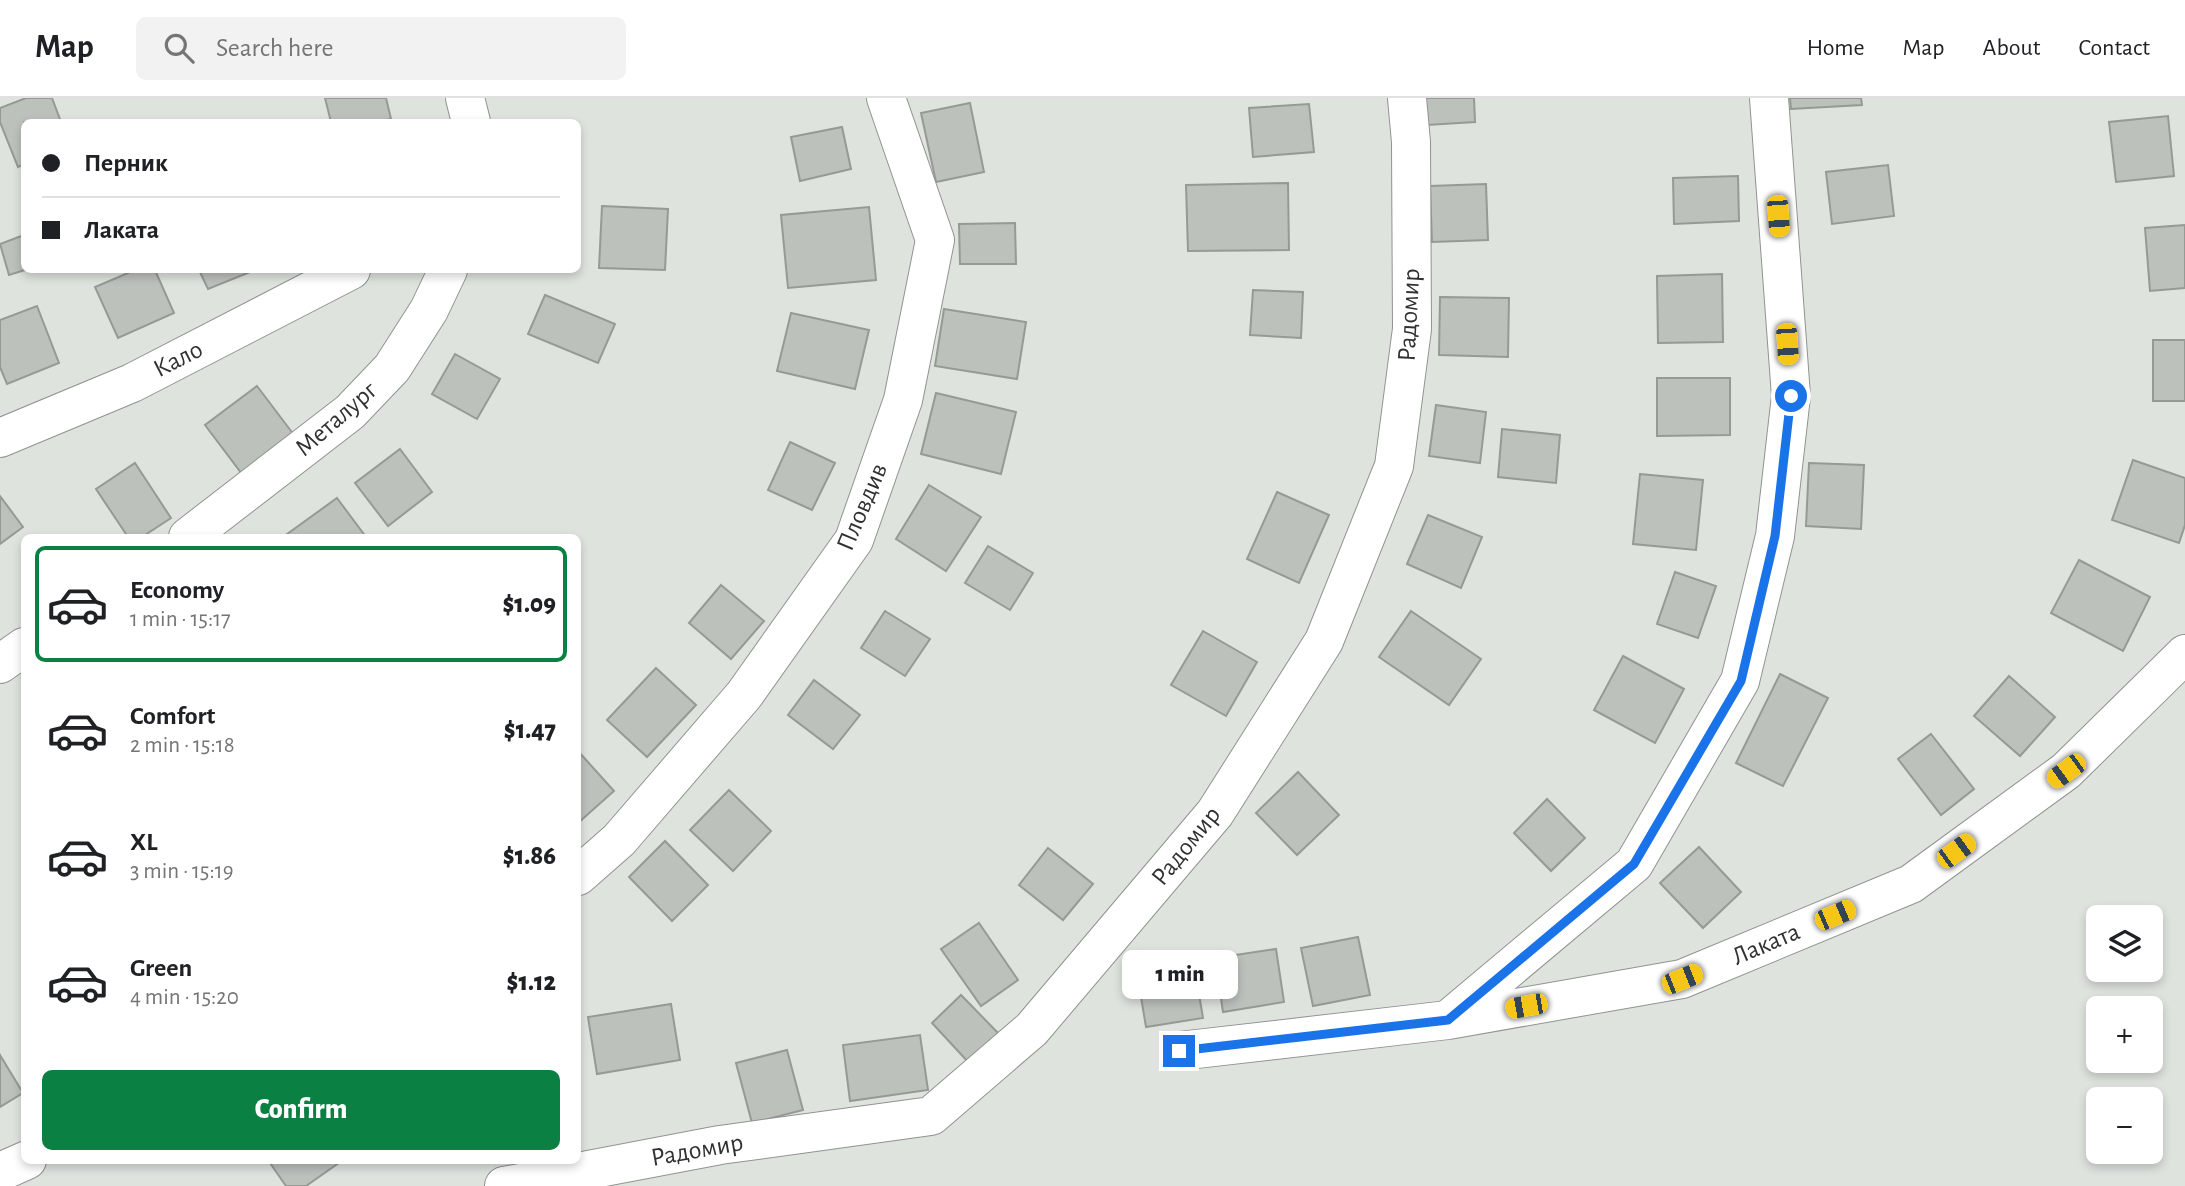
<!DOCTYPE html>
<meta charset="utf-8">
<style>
body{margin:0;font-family:"Alegreya Sans",sans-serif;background:#f2f2f2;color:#202124;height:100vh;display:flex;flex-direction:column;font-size:26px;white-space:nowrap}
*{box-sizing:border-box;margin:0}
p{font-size:23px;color:#757577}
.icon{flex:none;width:38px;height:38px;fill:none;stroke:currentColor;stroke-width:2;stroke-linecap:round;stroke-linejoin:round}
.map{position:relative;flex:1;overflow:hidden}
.side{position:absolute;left:21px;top:436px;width:560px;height:630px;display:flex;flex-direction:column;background:#fff;border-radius:10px;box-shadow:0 4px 10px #0003}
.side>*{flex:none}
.guide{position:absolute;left:21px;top:21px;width:560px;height:154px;border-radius:10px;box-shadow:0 4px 10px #0003;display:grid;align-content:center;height:154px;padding:0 21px;background:#fff}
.buttons{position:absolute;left:2086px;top:807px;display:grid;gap:14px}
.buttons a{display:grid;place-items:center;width:77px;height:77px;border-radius:10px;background:#fff;box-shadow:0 4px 10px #0003;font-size:35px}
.end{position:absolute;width:32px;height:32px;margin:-16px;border:9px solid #1a73e8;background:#fff;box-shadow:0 0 0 4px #fff}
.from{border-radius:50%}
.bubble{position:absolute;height:49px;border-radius:10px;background:#fff;box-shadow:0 4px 10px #0003;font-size:23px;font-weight:800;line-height:49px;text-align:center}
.car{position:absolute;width:21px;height:42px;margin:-21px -10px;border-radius:9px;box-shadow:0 0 5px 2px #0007;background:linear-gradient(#f5c518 24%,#345 0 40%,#f5c518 0 76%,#345 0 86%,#f5c518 0)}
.guide b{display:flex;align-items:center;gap:24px;height:66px;font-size:26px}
.guide b+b{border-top:2px solid #e0e0e0}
.guide i{width:18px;height:18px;background:#202124}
ul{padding:12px 0 0;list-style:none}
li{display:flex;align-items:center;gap:21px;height:116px;margin:0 14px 10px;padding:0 7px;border:4px solid transparent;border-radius:10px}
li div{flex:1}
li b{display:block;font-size:26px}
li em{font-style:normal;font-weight:800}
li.on{border-color:#0b8043}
li>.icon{width:63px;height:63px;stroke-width:1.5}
.primary-button{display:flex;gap:14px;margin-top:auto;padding:14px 21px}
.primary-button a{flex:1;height:80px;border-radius:10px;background:#0b8043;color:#fff;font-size:28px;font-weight:800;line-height:80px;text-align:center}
header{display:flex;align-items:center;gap:42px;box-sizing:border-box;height:98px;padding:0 35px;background:#fff;border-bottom:2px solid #e0e0e0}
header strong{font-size:33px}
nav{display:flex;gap:38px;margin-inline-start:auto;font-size:24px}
.search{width:490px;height:63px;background:#f2f2f2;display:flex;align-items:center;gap:18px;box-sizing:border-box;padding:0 24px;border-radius:10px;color:#757577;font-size:26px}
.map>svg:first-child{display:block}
.building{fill:#bcc1bc;stroke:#959a95;stroke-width:2}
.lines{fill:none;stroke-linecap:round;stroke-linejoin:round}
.minor-casing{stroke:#8f948f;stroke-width:40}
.minor{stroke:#fff;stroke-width:38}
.route{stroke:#1a73e8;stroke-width:9}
.labels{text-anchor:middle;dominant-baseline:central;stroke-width:7;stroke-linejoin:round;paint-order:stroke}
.street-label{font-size:26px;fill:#303230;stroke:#fff}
</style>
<header>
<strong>Map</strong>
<div class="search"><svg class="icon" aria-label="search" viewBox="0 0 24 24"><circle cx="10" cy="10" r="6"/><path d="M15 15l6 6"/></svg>Search here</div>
<nav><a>Home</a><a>Map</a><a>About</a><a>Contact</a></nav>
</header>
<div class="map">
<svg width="2185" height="1088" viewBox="0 0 2185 1088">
<rect width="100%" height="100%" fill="#dfe3de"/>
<g class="building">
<path d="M26 0H52L61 24H24V66L18 69 0 24V10Z"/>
<path d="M325 0H386L391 21 377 24H331Z"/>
<path d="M1425 0H1474L1475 24 1427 27Z"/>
<path d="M1790 0H1861L1862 7 1791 11Z"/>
<path d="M970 5 984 74 936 84 921 15Z"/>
<path d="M1309 6 1314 54 1253 59 1249 10Z"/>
<path d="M2168 18 2174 78 2116 84 2109 24Z"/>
<path d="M842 29 851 71 800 83 791 39Z"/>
<path d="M1888 67 1894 118 1832 126 1826 74Z"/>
<path d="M1738 78 1739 123 1674 126 1673 80Z"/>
<path d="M1288 85 1289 152 1188 153 1186 87Z"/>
<path d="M1486 86 1488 142 1432 144 1430 88Z"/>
<path d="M602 108 668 111 665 172 599 170Z"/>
<path d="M869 109 876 182 788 190 781 117Z"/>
<path d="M1015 125 1016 166H960L959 126Z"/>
<path d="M2185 127V190L2150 193 2145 130Z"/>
<path d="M24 137 25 172 9 177 0 146Z"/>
<path d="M135 172H155L174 215 118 240 95 189Z"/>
<path d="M199 172H255L208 191Z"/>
<path d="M1722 176 1723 244 1658 245 1657 178Z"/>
<path d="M1253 192 1303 194 1301 240 1250 237Z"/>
<path d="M545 197 615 226 598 265 528 236Z"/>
<path d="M1440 199 1509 200 1508 259 1439 257Z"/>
<path d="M37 208 59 265 7 286 0 269V222Z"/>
<path d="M944 211 1026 224 1017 281 935 268Z"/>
<path d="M791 215 869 232 855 291 777 273Z"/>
<rect x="2153" y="242" width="32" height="61"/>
<path d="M455 256 500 281 477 321 432 296Z"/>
<path d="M1657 280H1730V337L1657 338Z"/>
<path d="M257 288 297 341 245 380 205 327Z"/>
<path d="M936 295 1016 314 1001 376 921 356Z"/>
<path d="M1436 307 1486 314 1480 365 1429 358Z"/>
<path d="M1502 331 1560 337 1556 385 1498 379Z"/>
<path d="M790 344 835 365 812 412 768 392Z"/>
<path d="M400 351 432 394 388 428 355 385Z"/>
<path d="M2133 362 2185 380V427L2179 445 2112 422Z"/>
<path d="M135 365 171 420 142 439H128L96 391Z"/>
<path d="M1809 365 1864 367 1861 431 1806 428Z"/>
<path d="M1640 376 1703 382 1696 452 1633 446Z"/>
<path d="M929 387 981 419 946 473 896 441Z"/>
<path d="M1277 394 1329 417 1299 485 1247 461Z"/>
<path d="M0 398 23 429 0 446Z"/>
<path d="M337 400 366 439H283Z"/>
<path d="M1428 417 1482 439 1461 490 1407 466Z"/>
<path d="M988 448 1033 475 1010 512 965 485Z"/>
<path d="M2079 462 2150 499 2123 553 2051 515Z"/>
<path d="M1675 474 1716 488 1698 540 1657 526Z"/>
<path d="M721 487 764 523 731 561 689 525Z"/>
<path d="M885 513 930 541 905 578 861 550Z"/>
<path d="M1411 513 1481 561 1449 607 1379 559Z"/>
<path d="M1203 533 1257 564 1226 618 1171 587Z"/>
<path d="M1623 558 1684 591 1655 645 1594 612Z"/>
<path d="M656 570 696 607 647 659 607 622Z"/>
<path d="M1780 576 1828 600 1783 688 1736 665Z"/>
<path d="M2009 578 2055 619 2020 658 1974 618Z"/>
<path d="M814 582 860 617 833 651 788 617Z"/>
<path d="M1931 636 1974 691 1941 717 1898 661Z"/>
<path d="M578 653 614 693 578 725Z"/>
<path d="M1298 674 1339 717 1297 757 1256 715Z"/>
<path d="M729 692 771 733 733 773 690 732Z"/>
<path d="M1547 701 1585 740 1551 773 1514 735Z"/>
<path d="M665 743 708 787 672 823 629 779Z"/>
<path d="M1699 749 1741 794 1703 830 1660 785Z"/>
<path d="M1048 750 1093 786 1063 822 1019 787Z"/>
<path d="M979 825 1018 882 981 908 941 851Z"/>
<path d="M1358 839 1370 897 1313 908 1301 850Z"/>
<path d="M1276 851 1284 904 1223 914 1215 860Z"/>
<path d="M1194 866 1203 920 1146 929 1137 875Z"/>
<path d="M961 897 1000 937 970 966 932 925Z"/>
<path d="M671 906 680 962 597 976 588 919Z"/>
<path d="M920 937 928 992 850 1003 843 947Z"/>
<path d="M787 952 803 1012 752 1025 736 965Z"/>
<path d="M0 957 23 995 0 1009Z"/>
<path d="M268 1062H343L306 1088H286Z"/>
</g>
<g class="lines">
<defs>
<g id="minor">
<path d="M465 0 471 24"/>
<path d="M0 340 132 285 351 172"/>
<path d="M188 439 350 314 392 270 429 212 448 172"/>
<path d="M0 566 24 549"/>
<path d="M578 778 619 742 744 597 854 442 903 302 935 142 886 0"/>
<path d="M1450 920 1634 766 1740 583 1775 438 1791 298 1769 0"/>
<path d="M1179 953 1448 922 1682 881 1911 786 2066 673 2185 556"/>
<path d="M0 1074 27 1062"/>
<path d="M504 1088 720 1047 931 1018 1032 931 1215 715 1324 543 1394 368 1412 231 1411 44 1407 0"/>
</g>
</defs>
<use href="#minor" class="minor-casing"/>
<use href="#minor" class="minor"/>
</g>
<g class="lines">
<path class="route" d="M1179 953 1448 922 1634 766 1741 583 1775 438 1791 298"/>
</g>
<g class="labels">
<g class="street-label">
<text transform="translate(1409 217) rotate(-87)">Радомир</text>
<text transform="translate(178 261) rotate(-27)">Кало</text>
<text transform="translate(336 321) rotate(-41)">Металург</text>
<text transform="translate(862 409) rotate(-67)">Пловдив</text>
<text transform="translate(1186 748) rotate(-51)">Радомир</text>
<text transform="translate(1766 846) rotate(-23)">Лаката</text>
<text transform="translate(697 1052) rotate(-10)">Радомир</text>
</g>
</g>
</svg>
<div class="buttons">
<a><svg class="icon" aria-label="layers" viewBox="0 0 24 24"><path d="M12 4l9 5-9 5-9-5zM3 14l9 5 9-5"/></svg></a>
<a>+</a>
<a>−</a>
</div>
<i class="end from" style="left:1791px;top:298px"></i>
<i class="end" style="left:1179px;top:953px"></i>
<div class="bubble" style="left:1122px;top:852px;width:116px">1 min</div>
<i class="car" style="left:1778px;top:118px;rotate:176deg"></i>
<i class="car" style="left:1787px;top:246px;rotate:176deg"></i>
<i class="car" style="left:2066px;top:673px;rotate:234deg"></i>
<i class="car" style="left:1956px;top:753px;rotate:54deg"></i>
<i class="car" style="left:1835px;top:817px;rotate:67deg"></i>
<i class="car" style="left:1682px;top:881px;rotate:68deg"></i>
<i class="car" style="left:1526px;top:908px;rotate:260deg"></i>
<div class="guide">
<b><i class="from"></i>Перник</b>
<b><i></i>Лаката</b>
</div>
<section class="side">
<ul>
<li class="on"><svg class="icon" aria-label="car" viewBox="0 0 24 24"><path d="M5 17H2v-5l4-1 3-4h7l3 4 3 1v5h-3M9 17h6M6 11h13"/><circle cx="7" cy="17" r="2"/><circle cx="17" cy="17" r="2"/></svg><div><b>Economy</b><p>1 min · 15:17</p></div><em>$1.09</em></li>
<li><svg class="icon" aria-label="car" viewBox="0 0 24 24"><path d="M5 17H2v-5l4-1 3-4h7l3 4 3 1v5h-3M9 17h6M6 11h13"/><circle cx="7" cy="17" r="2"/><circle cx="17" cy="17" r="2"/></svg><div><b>Comfort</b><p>2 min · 15:18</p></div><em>$1.47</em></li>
<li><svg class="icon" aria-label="car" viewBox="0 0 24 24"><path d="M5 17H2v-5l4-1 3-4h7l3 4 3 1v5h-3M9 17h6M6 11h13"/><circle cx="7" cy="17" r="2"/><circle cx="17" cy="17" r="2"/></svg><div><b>XL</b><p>3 min · 15:19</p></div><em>$1.86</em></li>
<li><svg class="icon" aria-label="car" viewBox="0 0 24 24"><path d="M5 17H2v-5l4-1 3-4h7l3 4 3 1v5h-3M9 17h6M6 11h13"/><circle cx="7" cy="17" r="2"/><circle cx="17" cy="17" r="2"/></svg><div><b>Green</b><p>4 min · 15:20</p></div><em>$1.12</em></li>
</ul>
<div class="primary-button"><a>Confirm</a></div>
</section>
</div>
